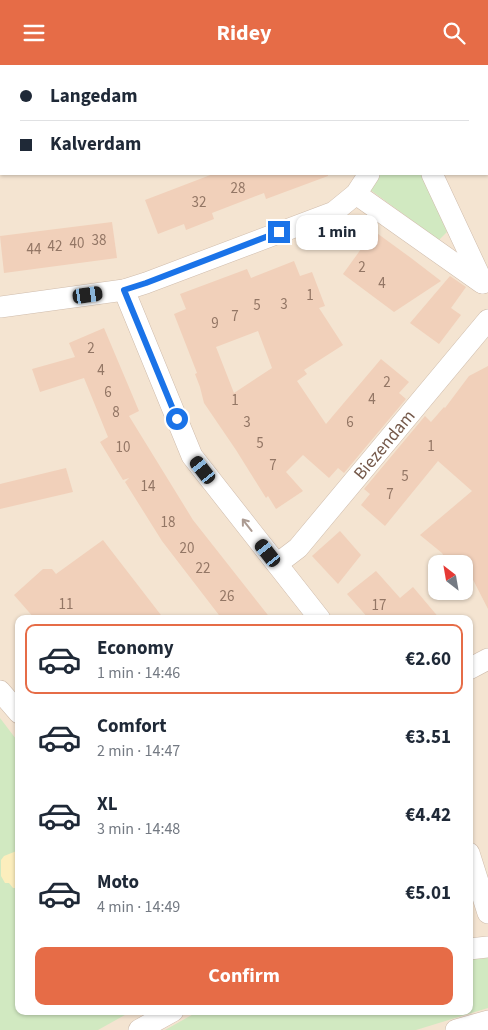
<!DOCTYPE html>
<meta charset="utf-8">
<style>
body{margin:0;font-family:"Source Sans 3",sans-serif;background:#f2f2f3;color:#1f2937;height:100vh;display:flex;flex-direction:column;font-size:19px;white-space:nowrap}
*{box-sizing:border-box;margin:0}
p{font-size:16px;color:#747a83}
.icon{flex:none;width:28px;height:28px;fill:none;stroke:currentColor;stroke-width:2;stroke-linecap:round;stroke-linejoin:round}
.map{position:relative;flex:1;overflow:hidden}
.details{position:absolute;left:15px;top:550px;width:458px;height:400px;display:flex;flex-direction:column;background:#fff;border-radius:10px;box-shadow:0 1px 4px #0004}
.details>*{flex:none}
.banner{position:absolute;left:0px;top:0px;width:489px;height:110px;box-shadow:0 1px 4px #0004;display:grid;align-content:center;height:110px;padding:0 20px;background:#fff}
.needle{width:32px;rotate:329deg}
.buttons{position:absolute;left:428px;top:490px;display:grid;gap:10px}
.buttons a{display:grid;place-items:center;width:45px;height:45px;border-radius:10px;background:#fff;box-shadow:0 1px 4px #0004;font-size:25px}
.end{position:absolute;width:22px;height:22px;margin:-11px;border:6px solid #1a73e8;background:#fff;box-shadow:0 0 0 2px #fff}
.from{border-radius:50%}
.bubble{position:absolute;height:35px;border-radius:10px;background:#fff;box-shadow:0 1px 4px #0004;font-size:16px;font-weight:700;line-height:35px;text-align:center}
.car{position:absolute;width:15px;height:30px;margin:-15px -8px;border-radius:6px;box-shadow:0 0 4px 1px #0007;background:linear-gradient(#222 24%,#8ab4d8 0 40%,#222 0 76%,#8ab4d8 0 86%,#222 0)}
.banner b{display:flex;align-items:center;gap:18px;height:48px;font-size:19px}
.banner b+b{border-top:1px solid #e0e1e3}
.banner i{width:12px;height:12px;background:#1f2937}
ul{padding:9px 0 0;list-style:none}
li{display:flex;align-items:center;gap:15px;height:70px;margin:0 10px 8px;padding:0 10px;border:2px solid transparent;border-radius:10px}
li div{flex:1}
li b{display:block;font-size:19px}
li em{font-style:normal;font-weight:700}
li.selected{border-color:#e66c47}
li>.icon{width:45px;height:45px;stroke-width:1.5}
.cta{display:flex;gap:10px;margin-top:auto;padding:10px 20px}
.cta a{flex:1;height:58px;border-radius:10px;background:#e66c47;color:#fff;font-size:20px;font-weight:700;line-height:58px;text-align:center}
header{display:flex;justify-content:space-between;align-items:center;height:65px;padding:0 20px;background:#e66c47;color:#fff;font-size:22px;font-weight:700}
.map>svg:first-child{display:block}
.residential{fill:#f4e4d1;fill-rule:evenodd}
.green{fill:#d1e9c1}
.sand{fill:#fceebd}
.building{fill:#f1d0ba;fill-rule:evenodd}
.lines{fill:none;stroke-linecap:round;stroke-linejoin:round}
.street-casing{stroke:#cfbcac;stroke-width:22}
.street{stroke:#fff;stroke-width:21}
.oneway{stroke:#ac9b92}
.route{stroke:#1a73e8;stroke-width:6}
.labels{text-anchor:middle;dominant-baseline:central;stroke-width:5;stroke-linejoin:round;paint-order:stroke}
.number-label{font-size:15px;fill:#937665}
.street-label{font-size:18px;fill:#745849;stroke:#fff6e8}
</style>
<header><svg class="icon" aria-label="menu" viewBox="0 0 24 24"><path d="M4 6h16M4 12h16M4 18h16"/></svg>Ridey<svg class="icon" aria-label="search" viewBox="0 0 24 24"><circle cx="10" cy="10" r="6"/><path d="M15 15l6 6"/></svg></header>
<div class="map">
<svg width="488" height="965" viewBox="0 0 488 965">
<rect width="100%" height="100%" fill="#fcf2e2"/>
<path class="residential" d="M0 0H488V965H0ZM1 1H488V109H1ZM436 499H464V526H436ZM19 554H469V946H19Z"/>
<g class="green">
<path d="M380 109H422L447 167 439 175 369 124Z"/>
<path d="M0 653 19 678V946H132L98 965H0Z"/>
<path d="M488 893V943L416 965H165L199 946H469V894Z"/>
</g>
<path class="sand" d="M19 785V823H13L9 818H5L1 811V795L4 791Z"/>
<g class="building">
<path d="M213 109H328V111L266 134 264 128 212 148 214 154 186 165 184 159 158 169 145 135Z"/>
<path d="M112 157 117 193 4 208 0 171Z"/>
<path d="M374 166 411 193 441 216 394 247 343 209Z"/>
<path d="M294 196 300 211 312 207 325 241 319 243 343 280 304 305 307 309 297 316 326 359 381 294 409 317 399 328 406 334 344 408 338 403 329 413 303 390 286 407 303 426 276 444 268 431 266 433 236 385 204 338 200 322 195 309 197 308 174 249 186 244 180 229 247 204 251 213ZM258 266 272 303 234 328 216 282Z"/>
<path d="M450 211 466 222 451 243 461 250 439 279 410 258Z"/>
<path d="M104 263 139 346 129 351 193 455 271 554H222L162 476 125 417 129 413 123 415 100 377 108 372 84 313 40 327 32 304 75 292 69 278Z"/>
<path d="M488 301V544L465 499H448L442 488 420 470 472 426 438 396 385 461 361 440 370 429 364 424 425 351 431 357 444 342 445 343 469 311Z"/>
<path d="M66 403 73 427 0 444V419Z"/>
<path d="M340 466 361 490 338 519 312 491Z"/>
<path d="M103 475 164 554H35L14 530 43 504H52L56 509Z"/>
<path d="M376 506 400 533 413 522 440 554H369L347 529Z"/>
</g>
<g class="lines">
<defs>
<g id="street">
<path d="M399 0V1"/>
<path d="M432 109 483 218"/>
<path d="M356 129 482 218"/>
<path d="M124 225 192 391 320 554"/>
<path d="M0 242 124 225 146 218 334 147 356 129 369 109"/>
<path id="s1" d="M277 499 298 483 488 255"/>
<path d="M469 604 488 594"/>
<path d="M0 626 19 648"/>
<path d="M469 788 488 848"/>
<path d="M469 884 488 882"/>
<path d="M139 965 173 946"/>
<path d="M456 965 488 956"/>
</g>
</defs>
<use href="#street" class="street-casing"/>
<use href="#street" class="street"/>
</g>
<defs><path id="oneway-shaft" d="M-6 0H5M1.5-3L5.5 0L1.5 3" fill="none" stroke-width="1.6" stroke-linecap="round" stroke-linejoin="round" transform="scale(1.25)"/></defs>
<use class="oneway" href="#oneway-shaft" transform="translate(247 460) rotate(-128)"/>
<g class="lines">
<path class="route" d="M177 354 124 225 146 218 279 167"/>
</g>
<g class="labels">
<g class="number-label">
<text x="238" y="123">28</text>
<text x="199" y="137">32</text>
<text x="99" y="175">38</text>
<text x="77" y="178">40</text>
<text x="55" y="181">42</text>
<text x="34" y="184">44</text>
<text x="362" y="202">2</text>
<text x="382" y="218">4</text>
<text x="310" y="230">1</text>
<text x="284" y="239">3</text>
<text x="257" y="240">5</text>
<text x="235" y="251">7</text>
<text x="215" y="258">9</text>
<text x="91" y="283">2</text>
<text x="101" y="305">4</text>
<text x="387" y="317">2</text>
<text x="108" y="327">6</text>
<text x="372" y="334">4</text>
<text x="235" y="335">1</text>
<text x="116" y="347">8</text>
<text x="247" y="357">3</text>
<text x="350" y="357">6</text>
<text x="260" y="378">5</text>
<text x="431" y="381">1</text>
<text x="123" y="382">10</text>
<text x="273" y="400">7</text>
<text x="405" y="411">5</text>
<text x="148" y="421">14</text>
<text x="390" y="429">7</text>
<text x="168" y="457">18</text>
<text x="187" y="483">20</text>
<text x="203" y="503">22</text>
<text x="227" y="531">26</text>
<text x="66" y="539">11</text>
<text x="379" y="540">17</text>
</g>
<g class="street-label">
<text stroke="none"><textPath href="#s1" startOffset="161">Biezendam</textPath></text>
</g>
</g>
</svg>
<div class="buttons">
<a><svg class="needle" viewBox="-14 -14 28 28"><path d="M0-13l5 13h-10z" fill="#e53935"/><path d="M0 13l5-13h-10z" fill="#747a83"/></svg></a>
</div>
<i class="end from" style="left:177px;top:354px"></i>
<i class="end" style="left:279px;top:167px"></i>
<div class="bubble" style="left:296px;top:150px;width:82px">1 min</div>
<i class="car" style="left:88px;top:230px;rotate:82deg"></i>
<i class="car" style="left:203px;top:405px;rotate:322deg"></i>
<i class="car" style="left:268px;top:488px;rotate:322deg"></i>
<div class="banner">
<b><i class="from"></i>Langedam</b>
<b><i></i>Kalverdam</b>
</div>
<section class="details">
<ul>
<li class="selected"><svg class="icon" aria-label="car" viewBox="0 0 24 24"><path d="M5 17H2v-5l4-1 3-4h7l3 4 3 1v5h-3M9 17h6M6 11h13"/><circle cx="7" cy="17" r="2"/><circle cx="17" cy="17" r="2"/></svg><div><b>Economy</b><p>1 min · 14:46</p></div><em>€2.60</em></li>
<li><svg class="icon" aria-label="car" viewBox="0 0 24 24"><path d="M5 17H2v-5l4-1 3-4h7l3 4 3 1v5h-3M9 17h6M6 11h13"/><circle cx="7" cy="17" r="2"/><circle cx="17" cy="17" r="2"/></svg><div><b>Comfort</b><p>2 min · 14:47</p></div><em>€3.51</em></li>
<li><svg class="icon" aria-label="car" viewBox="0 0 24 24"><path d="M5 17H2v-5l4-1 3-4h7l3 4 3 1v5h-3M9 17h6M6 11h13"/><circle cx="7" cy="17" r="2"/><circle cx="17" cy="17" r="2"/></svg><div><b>XL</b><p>3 min · 14:48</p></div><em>€4.42</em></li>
<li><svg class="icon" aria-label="car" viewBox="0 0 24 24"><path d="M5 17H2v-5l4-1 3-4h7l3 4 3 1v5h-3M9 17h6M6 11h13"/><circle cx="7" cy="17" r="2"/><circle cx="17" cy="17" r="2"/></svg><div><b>Moto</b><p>4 min · 14:49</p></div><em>€5.01</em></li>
</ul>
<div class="cta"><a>Confirm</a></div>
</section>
</div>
